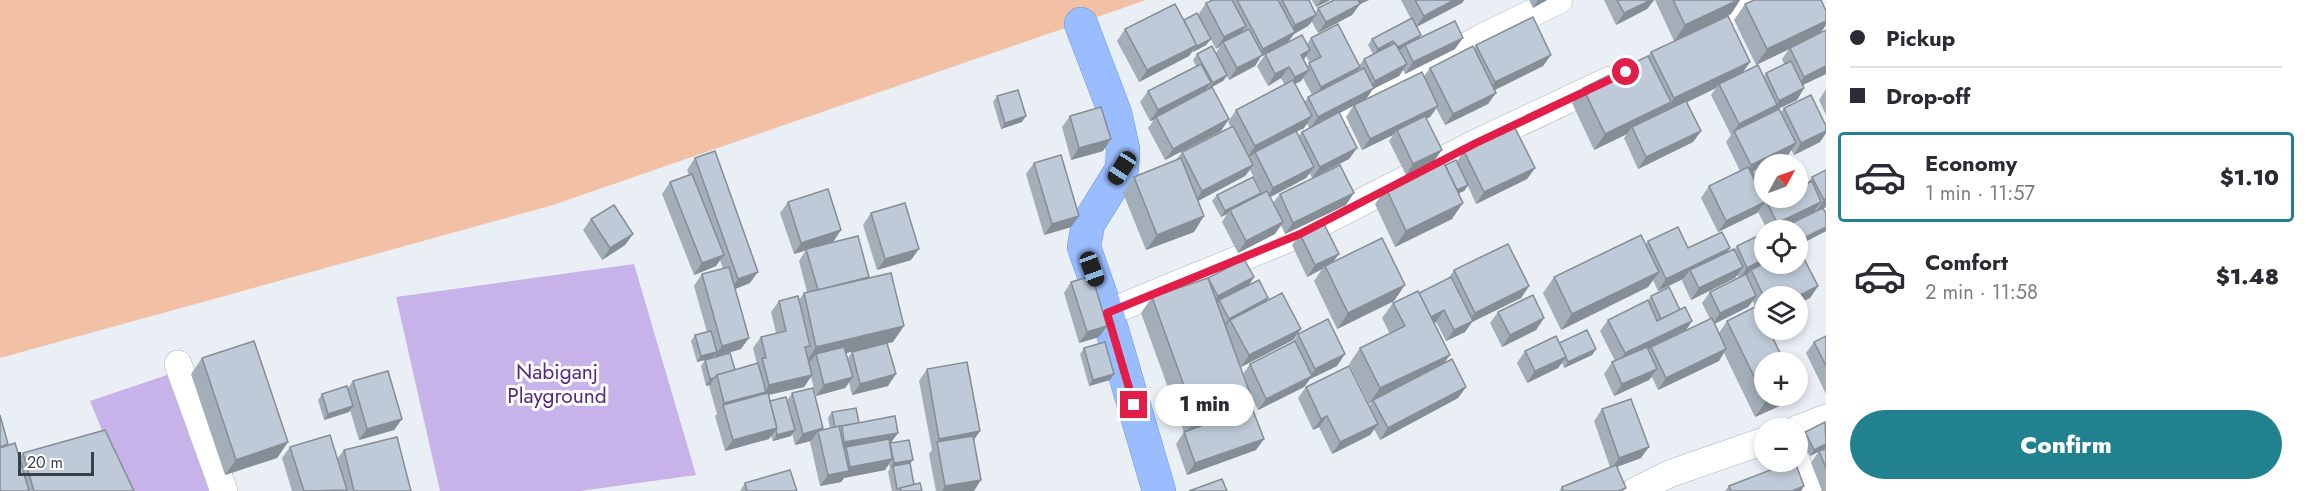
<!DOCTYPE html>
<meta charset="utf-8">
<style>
body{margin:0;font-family:Jost,sans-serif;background:#f2f2f3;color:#2b2b33;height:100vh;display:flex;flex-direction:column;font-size:22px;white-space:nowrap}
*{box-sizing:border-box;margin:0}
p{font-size:20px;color:#7c7c81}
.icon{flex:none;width:33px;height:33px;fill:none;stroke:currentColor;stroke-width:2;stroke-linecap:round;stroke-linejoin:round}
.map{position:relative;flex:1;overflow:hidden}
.side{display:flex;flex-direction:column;background:#fff;width:480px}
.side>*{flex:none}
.banner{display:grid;align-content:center;height:132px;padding:0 24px;background:#fff}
.needle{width:39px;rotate:50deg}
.buttons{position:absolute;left:1754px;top:154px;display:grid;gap:12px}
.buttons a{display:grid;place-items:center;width:54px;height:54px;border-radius:50%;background:#fff;box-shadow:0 3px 9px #0003;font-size:30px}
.scale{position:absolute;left:18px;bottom:15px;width:76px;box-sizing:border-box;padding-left:6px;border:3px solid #373f49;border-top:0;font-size:16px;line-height:21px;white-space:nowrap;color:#373f49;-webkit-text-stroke:4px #fff;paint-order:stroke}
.end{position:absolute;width:27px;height:27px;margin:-14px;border:8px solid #e11d48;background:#fff;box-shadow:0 0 0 3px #fff}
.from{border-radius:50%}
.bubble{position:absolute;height:42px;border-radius:21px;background:#fff;box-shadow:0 3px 9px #0003;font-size:20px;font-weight:800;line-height:42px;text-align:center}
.car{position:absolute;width:18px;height:36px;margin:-18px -9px;border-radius:8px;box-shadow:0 0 4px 2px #0007;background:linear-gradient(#222 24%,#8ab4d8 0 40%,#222 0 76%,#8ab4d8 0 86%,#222 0)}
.banner b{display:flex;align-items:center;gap:21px;height:57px;font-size:22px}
.banner b+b{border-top:2px solid #e1e1e2}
.banner i{width:15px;height:15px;background:#2b2b33}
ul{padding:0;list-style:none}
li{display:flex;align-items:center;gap:18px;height:90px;margin:0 12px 9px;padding:0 12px;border:3px solid transparent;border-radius:6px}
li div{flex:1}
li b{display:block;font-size:22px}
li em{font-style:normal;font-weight:800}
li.selected{border-color:#22818e}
li>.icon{width:54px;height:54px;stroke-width:1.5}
.cta{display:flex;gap:12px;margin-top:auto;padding:12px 24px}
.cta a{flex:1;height:69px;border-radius:36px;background:#22818e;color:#fff;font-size:24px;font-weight:800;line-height:69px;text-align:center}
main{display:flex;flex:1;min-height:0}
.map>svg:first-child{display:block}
.green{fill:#c7b2ea}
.water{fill:#f2c0a5}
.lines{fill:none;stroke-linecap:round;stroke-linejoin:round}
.minor-casing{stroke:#acb5c1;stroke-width:28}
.major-casing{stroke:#6695e7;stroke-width:34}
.minor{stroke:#fff;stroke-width:27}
.major{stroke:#99bdff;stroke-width:33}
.wall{fill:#a3aeb9;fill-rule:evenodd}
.shaded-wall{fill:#858d96}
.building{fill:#becad7;stroke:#858d96;stroke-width:1.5}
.route{stroke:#e11d48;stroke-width:8}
.labels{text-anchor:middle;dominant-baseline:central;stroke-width:6;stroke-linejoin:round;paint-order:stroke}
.park-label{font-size:21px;fill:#57287d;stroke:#fff}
</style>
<main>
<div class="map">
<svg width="1826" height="491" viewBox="0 0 1826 491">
<rect width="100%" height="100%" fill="#eaeef5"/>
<g class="green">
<path d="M634 264 696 475 580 491H440L396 297Z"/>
<path d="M170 374 209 491H127L90 401Z"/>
</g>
<path class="water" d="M0 0H1146L553 205 0 358Z"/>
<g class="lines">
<defs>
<g id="minor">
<path d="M1697 35 1762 0"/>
<path d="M1317 129 1481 38 1559 0"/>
<path d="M1107 313 1300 234 1476 143 1610 80"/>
<path d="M178 364 224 491"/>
<path d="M1797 429 1826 418"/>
<path d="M1797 462 1808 491"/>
<path d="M1635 491 1669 474 1764 441"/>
</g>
<path id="major" d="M1081 24 1115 113 1123 149 1122 169 1088 224 1084 247 1107 313 1159 491"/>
</defs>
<use href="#minor" class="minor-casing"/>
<use href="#major" class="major-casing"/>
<use href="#minor" class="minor"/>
<use href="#major" class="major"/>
</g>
<g class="wall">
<path d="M1233 0H1309L1315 13 1318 8 1332 1 1331 0H1369L1360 4 1352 15 1318 33 1312 22 1308 26 1294 34 1287 43 1307 44 1311 38 1359 66 1364 59 1373 54 1368 45 1372 39 1411 19 1401 0H1464L1462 3 1417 27 1419 39 1455 49 1405 74 1403 70 1399 76 1373 89 1366 99 1424 76 1430 68 1474 48 1476 45 1551 55 1543 66 1494 90 1488 104 1445 125 1436 108 1430 117 1426 119 1434 161 1406 175 1389 141 1393 135 1362 150 1346 117 1353 106 1339 113 1357 148 1349 159 1312 178 1310 173 1306 178 1270 197 1273 203 1280 194 1346 205 1285 234 1281 225 1275 234 1238 253 1222 222 1227 214 1221 217 1212 201 1217 195H1260L1262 193 1250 170 1245 176 1198 201 1194 232 1146 250 1123 193 1134 177 1176 160 1182 152 1231 127 1228 122 1236 110 1285 85 1281 78 1268 86 1257 66 1265 55 1261 56 1255 66 1229 80 1227 76 1223 81 1208 89V87L1205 91 1221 131 1165 160 1148 128 1154 120 1150 121 1140 102 1148 91 1196 66 1193 60 1197 54 1216 53 1220 46 1216 49 1198 15 1206 3ZM1306 56 1310 63 1307 66 1304 60ZM1303 78 1312 95 1308 97 1305 102 1295 84 1301 81ZM1307 124 1309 128 1302 132 1298 136 1296 132 1304 128Z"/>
<path d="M1312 0H1330L1316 7Z"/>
<path d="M1529 0H1547L1533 8Z"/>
<path d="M1604 0H1654L1647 9 1616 25Z"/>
<path d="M1655 0H1740L1731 14 1674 41Z"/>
<path d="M1754 0H1821L1826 11V25L1820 33 1826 30V74L1803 85 1804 88 1797 100 1772 112 1779 109 1781 112 1784 108 1811 95 1826 126V133L1820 142 1794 155 1791 150 1788 155 1771 163 1772 165H1764V198H1797V188L1808 183 1812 177 1826 170V207L1823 208 1826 214V231L1799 245 1797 247V231H1768L1758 212 1757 213 1718 232 1701 198 1709 186 1740 171 1726 142 1731 135 1711 95 1716 88 1687 102 1701 131 1693 142 1638 169 1624 138 1627 134 1594 150 1572 103 1583 88 1648 56 1651 52 1728 16 1750 62 1743 72 1758 65 1763 77 1766 73 1784 64 1782 59 1789 49 1756 65 1734 20 1745 4Z"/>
<path d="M1184 20 1206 45 1193 52 1192 51 1189 56 1139 82 1117 41 1125 29Z"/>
<path d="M1826 89V115L1819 100Z"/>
<path d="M997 96 1022 122 1001 129 993 102Z"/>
<path d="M1070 116 1103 151 1071 160 1062 127Z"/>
<path d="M1464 151 1535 168 1527 179 1476 204 1468 186 1464 191 1458 193 1452 219 1395 247 1375 204 1386 188 1457 161Z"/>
<path d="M695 158 750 283 735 289 741 349 714 357V356L712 358 697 362 691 341 695 335 707 332 694 286 702 274 723 268 720 260 716 266 694 275 662 194 670 182 689 175 687 170Z"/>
<path d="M1034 163 1079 216 1071 227 1044 235 1026 174Z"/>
<path d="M788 202 841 230 833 242 867 279 893 342 887 343 888 386 852 395 849 382 845 388 816 396 811 377 804 387 768 395 770 401H787L792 393 822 430 830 428 828 418 832 412 859 423 898 433 890 443 910 463 914 485 922 491H892L888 472 890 469 889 464 885 470 844 478 841 482 820 486 810 442 811 441 795 445 792 433 791 436 773 441 771 436 769 439 725 451 715 416 717 414 709 386 710 385 706 386 701 366 705 360 735 370 757 364 753 348 761 337 776 333 771 312 779 301 799 300 804 293 807 292 799 261 806 250 794 254 780 213ZM878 345 852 352 848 358 846 353Z"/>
<path d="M871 213 911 260 877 270 863 225Z"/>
<path d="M591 219 633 234 625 245 602 260 583 230Z"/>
<path d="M1300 234 1339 254 1333 261 1394 301 1337 329 1314 281 1322 269 1307 277 1292 245Z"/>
<path d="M1648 241 1688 248H1730L1728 251 1734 250 1737 246 1818 286 1810 298 1797 304V297H1764V396H1790L1786 403 1755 417 1724 353 1719 361 1658 390 1652 377 1649 380 1614 396 1604 374 1612 362 1615 361 1600 331 1608 320 1648 301 1651 296 1680 310 1692 321 1685 331 1710 319 1702 303 1710 292 1739 278 1737 275 1735 278 1691 300 1682 281 1683 279 1658 291 1653 280 1648 287 1561 330 1543 293 1554 277 1645 245ZM1753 301 1755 307 1727 321 1719 333 1714 324 1748 307Z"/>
<path d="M1454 270 1529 286 1521 298 1472 322 1465 332 1446 341 1436 322 1434 323 1450 355 1443 364 1466 387 1458 398 1380 440 1374 429 1370 435 1332 454 1319 427 1313 430 1298 398 1306 387 1369 406 1372 403 1369 404 1349 364 1360 348 1390 334 1382 318 1393 303 1419 293 1449 278Z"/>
<path d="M1254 277 1249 285 1266 301 1301 329 1293 340 1241 367 1237 359 1243 374 1250 364 1292 343 1298 334 1337 366 1310 379 1304 387 1258 410 1247 387 1252 399 1244 411 1256 450 1187 475 1176 444 1184 432 1141 313 1152 297 1208 278Z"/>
<path d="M1071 282 1107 326 1099 337 1079 343 1064 293Z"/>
<path d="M1498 312 1544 318 1536 330 1502 347 1490 323Z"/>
<path d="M1826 336V394L1806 353 1814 342Z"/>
<path d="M1559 343 1596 349 1592 355 1564 368 1562 363 1558 368 1527 383 1517 363 1525 351Z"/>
<path d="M1084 348 1114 374 1110 380 1089 386 1080 354Z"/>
<path d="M202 358 288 442 277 458 225 475 191 374Z"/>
<path d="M927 369 974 440V491H936L929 454 932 450 919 381Z"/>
<path d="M353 381 402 419 394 430 359 440 350 410 349 412 324 420 318 400 322 394 348 388Z"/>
<path d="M1602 409 1641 458 1617 467 1626 488 1623 491H1559L1562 487 1610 467 1594 421Z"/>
<path d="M1826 424V448L1810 456 1800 438 1805 432Z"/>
<path d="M7 446 19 458 23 453 134 491H0Z"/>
<path d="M290 447 337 459 344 450 411 491H292L282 458Z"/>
<path d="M1826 449V491H1822L1811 463 1819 451Z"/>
<path d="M745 483 747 491H740Z"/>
<path d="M1729 486H1804L1801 491H1725Z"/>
</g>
<g class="shaded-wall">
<path d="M1321 0H1330L1316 7Z"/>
<path d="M1358 0H1369L1360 4 1352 15 1318 33 1326 22Z"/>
<path d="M1454 0H1464L1462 3 1416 27 1424 16Z"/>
<path d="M1538 0H1547L1533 8Z"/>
<path d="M1651 0H1654L1647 9 1616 25 1624 13Z"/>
<path d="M1738 0H1740L1731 14 1674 41 1685 25Z"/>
<path d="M1316 15 1308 26 1294 34 1287 43 1261 56 1255 66 1229 80 1237 68 1256 58 1263 49 1288 35 1295 25Z"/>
<path d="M1826 21V25L1819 35 1756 65 1767 49Z"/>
<path d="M1246 26 1238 37 1223 42 1220 46 1216 49 1224 37Z"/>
<path d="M1421 35 1417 41 1405 45 1403 48 1392 54 1396 48Z"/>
<path d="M1463 38 1455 49 1405 74 1413 62Z"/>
<path d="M1211 39 1206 45 1193 52 1197 46Z"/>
<path d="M1393 41 1388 47 1373 55 1378 49Z"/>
<path d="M1197 45 1189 56 1139 82 1147 70Z"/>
<path d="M1310 50 1302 62 1301 55Z"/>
<path d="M1551 55 1543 66 1487 94 1495 82Z"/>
<path d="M1750 62 1739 77 1719 84 1716 88 1663 114 1674 98Z"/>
<path d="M1407 64 1399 76 1373 89 1366 99 1310 129 1318 117 1368 91 1375 81Z"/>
<path d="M1826 66V74L1796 88 1804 77Z"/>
<path d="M1289 67 1281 78 1268 86 1275 74Z"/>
<path d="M1360 67 1352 78 1314 98 1321 87Z"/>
<path d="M1309 70 1301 81 1287 88 1295 77Z"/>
<path d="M1227 75 1223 81 1208 89 1213 83Z"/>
<path d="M1211 83 1203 94 1156 117 1154 120 1150 121 1158 110Z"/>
<path d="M1804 88 1797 100 1773 111 1769 117 1734 131 1739 124 1776 106 1779 101Z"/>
<path d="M1496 93 1488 104 1445 125 1453 114Z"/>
<path d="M1671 102 1660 118 1632 127 1627 134 1594 150 1605 134Z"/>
<path d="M1438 106 1430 117 1398 132 1397 130 1393 135 1362 150 1370 139Z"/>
<path d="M1026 116 1022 122 1001 129 1005 123Z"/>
<path d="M1312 116 1304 128 1255 153V152L1254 154 1247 158 1255 146Z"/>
<path d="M1229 119 1221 131 1165 160 1173 149Z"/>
<path d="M1701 131 1693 142 1638 169 1646 157Z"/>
<path d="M1826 131V133L1820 142 1794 155 1801 143Z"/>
<path d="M1111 139 1103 151 1071 160 1079 148Z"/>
<path d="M1796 143 1788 155 1767 165 1752 171 1750 173 1743 177 1751 165Z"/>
<path d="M1357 148 1349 159 1312 178 1320 167Z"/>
<path d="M1442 150 1434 161 1406 175 1413 164Z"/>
<path d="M1253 165 1245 176 1194 203 1202 191Z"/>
<path d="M1314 167 1306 178 1265 200 1273 188Z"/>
<path d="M1535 168 1527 179 1476 204 1484 192Z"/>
<path d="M1468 185 1464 191 1448 198 1453 192Z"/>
<path d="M1261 193 1257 199 1230 210 1227 214 1221 217 1225 211Z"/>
<path d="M1354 193 1346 205 1285 234 1293 223Z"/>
<path d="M1826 199V207L1816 212 1824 200Z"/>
<path d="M1765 202 1757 213 1718 232 1726 221Z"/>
<path d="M1821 202 1813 213 1772 231 1777 223Z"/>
<path d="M1463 203 1452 219 1395 247 1406 231Z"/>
<path d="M1079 216 1071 227 1044 235 1052 224Z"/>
<path d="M1204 216 1194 232 1146 250 1157 235Z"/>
<path d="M1283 222 1275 234 1238 253 1246 241Z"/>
<path d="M1826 227V231L1799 245 1797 247V244L1800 240Z"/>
<path d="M841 230 833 242 794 254 801 243Z"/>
<path d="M633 234 625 245 602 260 610 248Z"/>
<path d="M1730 248 1722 260 1690 270 1683 279 1658 291 1666 279Z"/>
<path d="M919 249 911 260 877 270 885 259Z"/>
<path d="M1339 254 1331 265 1325 266 1322 269 1307 277 1315 265Z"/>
<path d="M724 255 716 266 694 275 702 263Z"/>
<path d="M1764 259V264L1751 270 1747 275 1739 279 1747 268Z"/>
<path d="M1743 267 1735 278 1691 300 1699 288Z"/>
<path d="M758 272 750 283 730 291 738 279Z"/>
<path d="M1659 272 1648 287 1561 330 1572 314Z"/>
<path d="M1254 277 1246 289 1219 300 1217 304 1210 307 1218 296Z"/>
<path d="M1405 285 1394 301 1337 329 1348 313Z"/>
<path d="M1529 286 1521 298 1472 322 1465 332 1446 341 1454 330 1467 323 1475 313Z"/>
<path d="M1818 286 1810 298 1797 304V297Z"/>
<path d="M1756 296 1748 307 1712 325 1720 313Z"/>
<path d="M1268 298 1260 309 1230 320 1225 328 1221 330 1229 319Z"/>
<path d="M1444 310 1436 322 1421 329 1429 317Z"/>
<path d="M1544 318 1536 330 1502 347 1510 335Z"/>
<path d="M1692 321 1684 333 1651 347 1650 349 1617 365 1625 353Z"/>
<path d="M904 326 893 342 817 360 816 354 811 361 806 362 816 347Z"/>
<path d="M1107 326 1099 337 1079 343 1087 332Z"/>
<path d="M1301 329 1293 340 1241 367 1249 355Z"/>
<path d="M749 338 741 349 714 357 722 346Z"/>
<path d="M1596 349 1592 355 1564 368 1568 362Z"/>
<path d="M1726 349 1719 361 1658 390 1666 378Z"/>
<path d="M717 352 712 358 697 362 701 356Z"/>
<path d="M1345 354 1337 366 1310 379 1304 387 1258 410 1266 399 1309 378 1315 369Z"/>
<path d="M1450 355 1439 370 1373 400 1369 404 1380 388Z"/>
<path d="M1566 357 1558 368 1527 383 1535 371Z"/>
<path d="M1657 369 1649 380 1614 396 1622 384Z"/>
<path d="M896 374 888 386 852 395 860 384Z"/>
<path d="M1114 374 1110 380 1089 386 1093 380Z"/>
<path d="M812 375 804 387 723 405 717 414 724 403 764 393 769 385Z"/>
<path d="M853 377 845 388 816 396 824 385Z"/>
<path d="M714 378 710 385 706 386 710 379Z"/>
<path d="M1466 387 1458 398 1380 440 1388 428Z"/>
<path d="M1778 396H1790L1786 403 1755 417 1766 401Z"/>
<path d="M1252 399 1241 415 1185 435 1196 419Z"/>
<path d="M353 406 349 412 324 420 328 414Z"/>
<path d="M1327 416 1319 427 1313 430 1321 419Z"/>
<path d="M402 419 394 430 359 440 367 429Z"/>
<path d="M1378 424 1370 435 1332 454 1340 442Z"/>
<path d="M777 428 769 439 725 451 733 440Z"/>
<path d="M823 428 819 435 818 431 811 441 795 445 803 434Z"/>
<path d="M795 430 791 436 773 441 777 435Z"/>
<path d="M980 431 972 443 937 442 932 450 939 439Z"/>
<path d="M898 433 890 444 846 447 842 453 836 454 844 442Z"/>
<path d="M1264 439 1256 450 1187 475 1195 463Z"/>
<path d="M288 442 277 458 225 475 236 460Z"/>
<path d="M1826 444V448L1810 456 1814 450Z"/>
<path d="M1649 447 1641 458 1611 469 1619 458Z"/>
<path d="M892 459 885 470 844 478 841 482 820 486 828 475 847 471 850 467Z"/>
<path d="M913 460 908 466H893L890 469 894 463Z"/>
<path d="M981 480 974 491H942L945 486Z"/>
<path d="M1804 486 1801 491H1792Z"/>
</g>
<g class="building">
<path d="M1213 0H1232L1246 26 1224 37 1206 3Z"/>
<path d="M1237 0H1278L1295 32 1263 49Z"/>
<path d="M1282 0H1309L1316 15 1295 25Z"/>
<path d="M1334 0H1358L1360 4 1326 22 1318 8Z"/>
<path d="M1415 0H1454L1424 16Z"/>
<path d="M1617 0H1651L1624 13Z"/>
<path d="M1673 0H1738L1685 25Z"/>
<path d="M1754 0H1821L1826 11V21L1767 49 1745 4Z"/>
<path d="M1175 4 1197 45 1147 70 1125 29Z"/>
<path d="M1197 13 1211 39 1197 46 1184 20Z"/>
<path d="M1728 16 1750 62 1674 98 1651 52Z"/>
<path d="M1533 17 1551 55 1495 82 1476 45Z"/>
<path d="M1412 18 1421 35 1398 47 1395 43H1394L1393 41 1378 49 1372 39Z"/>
<path d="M1455 21 1463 38 1413 62 1405 45Z"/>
<path d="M1338 24 1360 67 1321 87 1309 63 1321 57 1311 38Z"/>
<path d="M1249 29 1263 55 1237 68 1223 42Z"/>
<path d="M1826 30V66L1804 77 1790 48Z"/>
<path d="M1302 35 1310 50 1301 55 1309 70 1295 77 1289 67 1275 74 1265 54Z"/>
<path d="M1395 43 1407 64 1375 81 1364 59Z"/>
<path d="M1212 46 1227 75 1213 83 1197 54Z"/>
<path d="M1473 46 1496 93 1453 114 1430 68Z"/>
<path d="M1648 56 1671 102 1605 134 1583 88Z"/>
<path d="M1791 61 1804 88 1779 101 1766 73Z"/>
<path d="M1201 64 1211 83 1158 110 1148 91Z"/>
<path d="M1758 65 1777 105 1739 124 1719 84Z"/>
<path d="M1364 68 1374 88 1318 117 1308 97Z"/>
<path d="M1422 72 1438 106 1370 139 1354 105Z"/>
<path d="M1293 80 1312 116 1255 146 1236 110Z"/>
<path d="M1212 87 1229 119 1173 149 1156 117Z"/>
<path d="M1018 90 1026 116 1005 123 997 96Z"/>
<path d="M1811 95 1826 126V131L1801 143 1784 108Z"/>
<path d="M1686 101 1701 131 1646 157 1632 127Z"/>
<path d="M1101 107 1111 139 1079 148 1070 116Z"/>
<path d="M1779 109 1796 143 1751 165 1734 131Z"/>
<path d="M1339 112 1357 148 1320 167 1302 132Z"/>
<path d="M1425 116 1442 150 1413 164 1397 130Z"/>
<path d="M1233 126 1253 165 1202 191 1182 152Z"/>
<path d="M1514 126 1535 168 1484 192 1464 151Z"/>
<path d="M1296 131 1314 167 1273 188 1255 152Z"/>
<path d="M715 151 758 272 738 279 695 158Z"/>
<path d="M1061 155 1079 216 1052 224 1034 163Z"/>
<path d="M1181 158 1204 216 1157 235 1134 177Z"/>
<path d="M1456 160 1468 185 1457 190 1445 165Z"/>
<path d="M1443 161 1463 203 1406 231 1386 188Z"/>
<path d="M1770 162 1772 165H1764V196L1752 171Z"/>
<path d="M1340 165 1354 193 1293 223 1280 194Z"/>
<path d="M1748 167 1765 202 1726 221 1709 186Z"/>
<path d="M1826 170V199L1824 200 1812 177Z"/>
<path d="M692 174 724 255 702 263 670 182Z"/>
<path d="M1253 177 1261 193 1225 211 1217 195Z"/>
<path d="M1812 181 1821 202 1777 223 1765 198H1797V188Z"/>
<path d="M828 189 841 230 801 243 788 202Z"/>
<path d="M1267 191 1283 222 1246 241 1230 210Z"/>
<path d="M905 203 919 249 885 259 871 213Z"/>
<path d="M614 205 633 234 610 248 591 219Z"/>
<path d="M1823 208 1826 214V227L1800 240 1797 234V231H1796L1792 223Z"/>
<path d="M1790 220 1795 231H1768Z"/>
<path d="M1323 222 1339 254 1315 265 1300 234Z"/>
<path d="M1678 227 1688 248 1722 232 1730 248 1666 279 1648 241Z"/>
<path d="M1764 233V259L1747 268 1737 246Z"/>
<path d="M1641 235 1659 272 1572 314 1554 277Z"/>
<path d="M1797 235 1800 242 1797 244Z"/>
<path d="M858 236 869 277 818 290 806 249Z"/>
<path d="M1382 238 1405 285 1348 313 1325 266Z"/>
<path d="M1508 244 1529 286 1475 313 1454 270Z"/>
<path d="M1798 247 1818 286 1796 297H1764L1751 270 1764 263 1797 264V248Z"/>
<path d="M1734 249 1743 267 1699 288 1690 270Z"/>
<path d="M1244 259 1254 277 1218 296 1208 278Z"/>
<path d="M729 267 749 338 722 346 702 274Z"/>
<path d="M891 273 904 326 816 347 804 293Z"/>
<path d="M1746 274 1756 296 1720 313 1710 292Z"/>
<path d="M1092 276 1107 326 1087 332 1071 282Z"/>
<path d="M1451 277 1473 321 1454 330 1444 310 1431 317 1419 293Z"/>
<path d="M1208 278 1252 399 1196 419 1152 297Z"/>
<path d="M1259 280 1268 298 1229 319 1219 300Z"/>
<path d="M1669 287 1680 310 1661 319 1651 296Z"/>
<path d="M1418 291 1450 355 1380 388 1360 348 1405 326 1393 303Z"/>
<path d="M1282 293 1301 329 1249 355 1230 320Z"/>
<path d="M1533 295 1544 318 1510 335 1498 312Z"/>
<path d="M798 296 810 346 805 347 812 375 769 385 762 358H766L761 337 786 331 779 301Z"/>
<path d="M1648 300 1657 321 1685 307 1692 321 1625 353 1608 320Z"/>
<path d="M1757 306 1764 320V330H1769L1785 363H1764V396H1778L1766 401 1727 321Z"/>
<path d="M1712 318 1726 349 1666 378 1651 347Z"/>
<path d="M1328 319 1345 354 1315 369 1298 334Z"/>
<path d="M1587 330 1596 349 1568 362 1559 343Z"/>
<path d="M711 331 717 352 701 356 695 335Z"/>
<path d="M1556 336 1566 357 1535 371 1525 351Z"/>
<path d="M1826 336V366L1814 342Z"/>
<path d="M254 341 288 442 236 460 202 358Z"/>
<path d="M1295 341 1312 376 1266 399 1250 364Z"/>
<path d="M1105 342 1114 374 1093 380 1084 348Z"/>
<path d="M887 343 896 374 860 384 852 352Z"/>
<path d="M844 347 853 377 824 385 816 354Z"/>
<path d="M1647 347 1657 369 1622 384 1612 362Z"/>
<path d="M730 353 735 370 717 375 714 378 710 379 705 360Z"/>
<path d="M1452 359 1466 387 1388 428 1373 400Z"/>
<path d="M967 362 980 431 939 439 927 369Z"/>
<path d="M758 363 766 392 724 403 717 375Z"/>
<path d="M1349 366 1378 424 1340 442 1327 416 1321 419 1306 387Z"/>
<path d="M388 371 402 419 367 429 353 381Z"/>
<path d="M347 386 353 406 328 414 322 394Z"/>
<path d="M813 388 823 428 803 434 792 393Z"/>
<path d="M768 393 777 428 733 440 723 405Z"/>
<path d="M786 397 795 430 777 435 776 430 777 428 770 401Z"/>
<path d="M1631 399 1649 447 1619 458 1602 409Z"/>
<path d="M856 408 859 423 835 427 832 412Z"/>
<path d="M1252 408 1264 439 1195 463 1184 432Z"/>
<path d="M0 415 8 444 0 447Z"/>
<path d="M895 416 898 433 844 442 842 426Z"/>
<path d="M1825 422 1826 444 1814 450 1805 432Z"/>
<path d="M839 426 849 471 828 475 818 431Z"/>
<path d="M105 430 134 491H34L23 453Z"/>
<path d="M330 435 347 490 304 491 290 447Z"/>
<path d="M973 436 981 480 945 486 937 442Z"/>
<path d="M397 437 411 491H354L344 450Z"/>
<path d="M889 439 892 459 850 467 846 447Z"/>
<path d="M909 440 913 460 894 463 890 443Z"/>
<path d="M15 443 29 491H0V448Z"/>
<path d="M1826 449V468L1819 451Z"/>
<path d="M1791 462H1795L1804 486 1792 491H1731L1729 486Z"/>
<path d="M910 463 914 485 897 489 893 466Z"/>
<path d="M1616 465 1626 488 1618 491H1563L1562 487Z"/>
<path d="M790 470 797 491H747L745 483Z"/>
<path d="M1222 479 1227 491H1189Z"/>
<path d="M920 483 922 491H901L900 488Z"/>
</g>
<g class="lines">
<path class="route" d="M1134 405 1107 313 1300 234 1476 143 1626 72"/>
</g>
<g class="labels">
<g class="park-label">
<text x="557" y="372">Nabiganj<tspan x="557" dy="24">Playground</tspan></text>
</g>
</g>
</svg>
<div class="buttons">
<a><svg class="needle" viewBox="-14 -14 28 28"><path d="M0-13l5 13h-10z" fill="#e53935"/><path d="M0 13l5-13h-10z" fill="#7c7c81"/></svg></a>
<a><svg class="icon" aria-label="locate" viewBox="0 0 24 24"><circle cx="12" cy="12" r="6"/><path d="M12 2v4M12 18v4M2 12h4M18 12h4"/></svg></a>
<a><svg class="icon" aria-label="layers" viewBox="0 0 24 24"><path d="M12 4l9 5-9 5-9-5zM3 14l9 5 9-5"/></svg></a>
<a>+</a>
<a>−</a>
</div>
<div class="scale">20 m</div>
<i class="end from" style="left:1626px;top:72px"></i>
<i class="end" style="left:1134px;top:405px"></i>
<div class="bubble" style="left:1155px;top:384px;width:99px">1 min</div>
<i class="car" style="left:1122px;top:168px;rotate:213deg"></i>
<i class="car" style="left:1092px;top:269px;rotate:160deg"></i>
</div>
<section class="side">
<div class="banner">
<b><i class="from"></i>Pickup</b>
<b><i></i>Drop-off</b>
</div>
<ul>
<li class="selected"><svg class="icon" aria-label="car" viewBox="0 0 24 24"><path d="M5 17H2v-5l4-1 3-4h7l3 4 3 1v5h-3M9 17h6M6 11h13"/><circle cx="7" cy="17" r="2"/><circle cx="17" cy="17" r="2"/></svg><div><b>Economy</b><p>1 min · 11:57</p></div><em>$1.10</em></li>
<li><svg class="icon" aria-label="car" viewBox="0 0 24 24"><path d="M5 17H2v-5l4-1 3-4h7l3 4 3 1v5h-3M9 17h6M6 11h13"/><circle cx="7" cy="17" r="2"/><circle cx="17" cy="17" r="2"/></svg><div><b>Comfort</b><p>2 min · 11:58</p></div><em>$1.48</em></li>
</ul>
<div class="cta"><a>Confirm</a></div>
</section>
</main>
